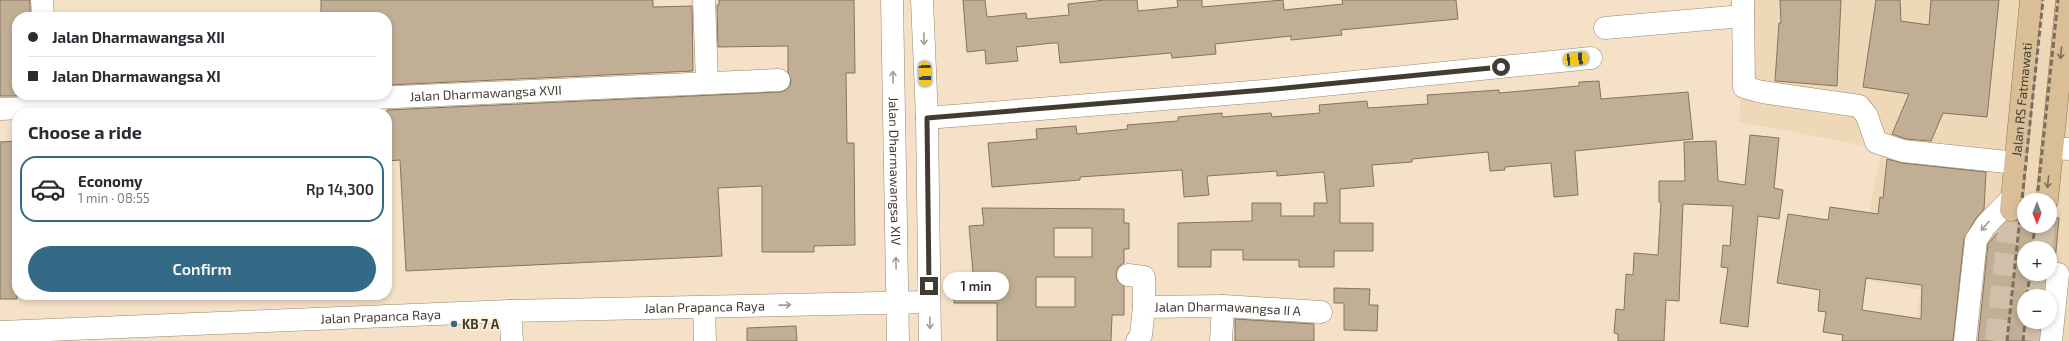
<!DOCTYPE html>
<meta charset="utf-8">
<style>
body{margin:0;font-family:"Exo 2",sans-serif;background:#f2f2f3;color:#2b2b33;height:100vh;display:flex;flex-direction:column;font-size:15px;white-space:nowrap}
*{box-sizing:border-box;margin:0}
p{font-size:13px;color:#7c7c81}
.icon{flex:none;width:22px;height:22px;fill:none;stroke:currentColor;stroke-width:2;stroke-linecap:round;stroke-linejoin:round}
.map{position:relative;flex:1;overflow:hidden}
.panel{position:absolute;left:12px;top:108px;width:380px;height:192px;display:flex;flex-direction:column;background:#fff;border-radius:16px;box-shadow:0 2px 6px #0003}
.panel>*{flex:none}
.top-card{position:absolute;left:12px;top:12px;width:380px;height:88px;border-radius:16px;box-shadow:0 2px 6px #0003;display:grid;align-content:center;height:88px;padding:0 16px;background:#fff}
.needle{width:26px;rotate:180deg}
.fabs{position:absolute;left:2017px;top:193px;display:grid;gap:8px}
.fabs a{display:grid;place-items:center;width:40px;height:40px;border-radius:50%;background:#fff;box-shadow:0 2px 6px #0003;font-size:20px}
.end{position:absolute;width:18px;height:18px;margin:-9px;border:5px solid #423b30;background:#fff;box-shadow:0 0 0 2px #fff}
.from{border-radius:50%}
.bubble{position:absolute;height:28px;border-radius:14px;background:#fff;box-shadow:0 2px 6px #0003;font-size:13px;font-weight:600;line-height:28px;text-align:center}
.car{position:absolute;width:12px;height:24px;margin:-12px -6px;border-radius:5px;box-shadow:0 0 3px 1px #0007;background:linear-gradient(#f5c518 24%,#345 0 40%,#f5c518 0 76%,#345 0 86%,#f5c518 0)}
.top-card b{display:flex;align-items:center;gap:14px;height:38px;font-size:15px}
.top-card b+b{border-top:1px solid #e1e1e2}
.top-card i{width:10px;height:10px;background:#2b2b33}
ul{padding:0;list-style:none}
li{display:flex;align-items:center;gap:12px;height:66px;margin:0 8px 6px;padding:0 8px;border:2px solid transparent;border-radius:16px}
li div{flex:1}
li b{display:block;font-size:15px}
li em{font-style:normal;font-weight:600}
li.active{border-color:#356a86}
li>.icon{width:36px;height:36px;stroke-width:1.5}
h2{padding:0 16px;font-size:18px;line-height:48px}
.action{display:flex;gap:8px;margin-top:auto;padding:8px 16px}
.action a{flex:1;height:46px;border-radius:24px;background:#356a86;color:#fff;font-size:16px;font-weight:600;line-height:46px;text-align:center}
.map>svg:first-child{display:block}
.built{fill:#efd8b8;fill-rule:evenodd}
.building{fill:#c0ae95;stroke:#85745d;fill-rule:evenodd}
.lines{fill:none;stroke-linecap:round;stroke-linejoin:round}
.major-tunnel{stroke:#d0c0aa;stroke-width:22;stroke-dasharray:22 11;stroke-linecap:butt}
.minor-casing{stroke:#98876f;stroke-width:23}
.major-casing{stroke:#937446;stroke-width:23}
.minor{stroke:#fff;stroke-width:22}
.major{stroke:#d9be97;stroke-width:22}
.rail{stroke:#7a6f60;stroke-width:3;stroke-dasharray:6 3;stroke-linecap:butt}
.oneway{stroke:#a09d98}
.oneway2{stroke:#7e6f59}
.route{stroke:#423b30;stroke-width:5}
.poi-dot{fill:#356a86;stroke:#ffefdb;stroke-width:1.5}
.labels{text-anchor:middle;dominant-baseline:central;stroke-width:3.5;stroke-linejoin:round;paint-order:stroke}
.street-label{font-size:13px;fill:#423b30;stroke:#ffefdb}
.poi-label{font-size:13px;font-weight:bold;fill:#423b30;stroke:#ffefdb;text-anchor:start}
</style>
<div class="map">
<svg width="2069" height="341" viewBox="0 0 2069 341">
<rect width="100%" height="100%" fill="#f4e1c8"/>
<path class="built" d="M1750 0H2069V341H1913L1921 290 1855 278 1882 149 1739 122ZM2024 200H2050V226H2024ZM2024 248H2050V274H2024ZM2024 296H2050V322H2024Z"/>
<g class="building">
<path d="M0 0H30V17H17V96H0Z"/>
<path d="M321 0H653V7L692 6 693 71 387 85V17H321Z"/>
<path d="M719 0H854L855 73H846L847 143H854L855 245 814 246V252H762V186L718 188 722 256 406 271 400 160 387 161V110L780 92 786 90 790 86 791 80 788 72V46L718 47 717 5H719Z"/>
<path d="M963 0H985L987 17 1026 13 1027 19 1069 15 1068 4 1105 0H1137L1138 11 1178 7 1177 0H1202V7L1283 0 1284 10 1343 4 1342 0H1456L1458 19 1341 30 1342 35 1291 40V36L1215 44 1216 54 1172 58 1171 53 1060 63 1058 43H1053L1016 47 1018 61 986 64 985 50 967 52Z"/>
<path d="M1780 0H1841L1837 86 1775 81 1779 23H1781Z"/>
<path d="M1876 0H1900L1901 21 1929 25 1931 0H1999L1987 117 1943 113 1931 141 1906 139 1892 134 1909 94 1863 87Z"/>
<path d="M1599 81 1601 99 1688 92 1693 139 1575 151 1578 195 1554 197 1551 163 1505 167V170L1490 171 1488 152 1412 159V162L1372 165 1374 186 1340 189V223H1373V251H1334V267H1299V260H1243V250H1211V267H1178V223L1252 221V203H1281V216H1314V203H1327L1324 172 1277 176V171L1207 176 1209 195 1184 197 1182 170 1080 177V180L992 187 988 143 1037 139 1036 129 1076 126 1077 134 1128 129 1127 125 1178 121V117L1222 113V117L1271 113 1272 117 1320 113 1319 105 1367 101 1368 108 1428 104 1427 95 1499 90V93L1579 86V82Z"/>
<path d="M1750 135 1779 138 1774 188 1783 190 1779 219 1758 216 1748 327 1720 323 1728 268 1721 267 1723 245 1730 246 1733 206 1683 204 1679 301 1666 300 1664 341H1618V334L1614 333 1616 309 1624 310 1626 274 1633 275 1634 253 1658 255 1661 202H1659V181H1685L1684 142 1716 141 1718 181 1745 185Z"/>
<path d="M17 141V299H0V142Z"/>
<path d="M1887 159 1902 163 1986 172 1984 209 1976 218 1964 239 1953 341H1842L1843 335 1823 332 1826 312 1818 311 1820 290 1777 283 1788 214 1828 220 1830 207 1878 214 1880 197 1883 198ZM1866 278 1922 285 1921 319 1862 310Z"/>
<path d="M982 208 1124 209V223H1129V249H1124V263L1118 267 1116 274 1117 280 1124 286V315H1112L1111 341H997V303H954V273H973L969 226 984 225ZM1054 228H1092V257H1054ZM1036 277H1075V307H1036Z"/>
<path d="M2022 214 2024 215V226H2050V217L2059 218 2055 262 2050 265V248H2024V274H2045L2043 296H2024V322H2040L2039 341H1978L1988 244 2007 221H2016Z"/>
<path d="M1334 288 1370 289 1369 305H1378L1377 331 1344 330V303H1334Z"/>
<path d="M1235 319 1314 324V341H1235Z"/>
<path d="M796 326 797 341H747V328Z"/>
</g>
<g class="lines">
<g class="major-tunnel">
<path d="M2042 248 2044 226"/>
<path d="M2037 296 2039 274"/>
<path d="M1996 341 2011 210"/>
<path d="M2033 341 2035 322"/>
</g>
<defs>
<g id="minor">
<path d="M42 0 43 17"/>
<path d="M704 0 707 82"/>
<path id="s1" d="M892 0 898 341"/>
<path d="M922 0 927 118 930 341"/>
<path d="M1743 0 1744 87 1762 92 1859 106 1867 116 1876 142 1903 151 2016 163"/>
<path d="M1605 28 1743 16"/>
<path id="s2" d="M0 109 179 102 350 99 779 80"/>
<path d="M927 118 1264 91 1591 58"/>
<path d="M2052 148 2069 149"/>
<path d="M1128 275 1144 277V307"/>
<path d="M704 307 705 341"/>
<path d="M510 311 512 341"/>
<path id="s3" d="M0 332 510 311 929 302"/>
<path id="s4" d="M1137 341 1141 335 1144 307 1223 306 1321 312"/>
<path d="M1221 341 1223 306"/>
<path d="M1965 341 1976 240 1986 225 2012 198"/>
<path d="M2051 341 2058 274"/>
</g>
<g id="major">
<path d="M2047 200 2067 0"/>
<path id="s5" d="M2011 210 2031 0"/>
</g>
</defs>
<use href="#minor" class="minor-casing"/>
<use href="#major" class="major-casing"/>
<use href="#minor" class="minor"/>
<use href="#major" class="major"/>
<g class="rail">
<path d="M2037 200 2058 0"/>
<path d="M2032 248 2035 226"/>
<path d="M2027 296 2030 274"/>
<path d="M2007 341 2043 0"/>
<path d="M2023 341 2025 322"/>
</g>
</g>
<defs><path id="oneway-shaft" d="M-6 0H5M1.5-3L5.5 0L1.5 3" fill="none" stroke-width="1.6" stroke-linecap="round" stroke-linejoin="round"/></defs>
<g class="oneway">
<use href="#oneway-shaft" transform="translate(924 39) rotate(88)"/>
<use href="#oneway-shaft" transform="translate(893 77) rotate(-91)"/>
<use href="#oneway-shaft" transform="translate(1985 226) rotate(131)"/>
<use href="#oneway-shaft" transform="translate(896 263) rotate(-91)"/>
<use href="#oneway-shaft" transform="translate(785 305) rotate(-1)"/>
<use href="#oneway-shaft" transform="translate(930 323) rotate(89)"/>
</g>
<g class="oneway2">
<use href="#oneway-shaft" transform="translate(2061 53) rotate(96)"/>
<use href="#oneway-shaft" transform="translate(2048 182) rotate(96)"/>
</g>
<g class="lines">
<path class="route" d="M929 286 927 118 1264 90 1501 67"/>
</g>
<circle class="poi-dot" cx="454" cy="324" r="4"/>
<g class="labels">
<g class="street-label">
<text stroke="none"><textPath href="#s2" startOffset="486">Jalan Dharmawangsa XVII</textPath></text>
<text stroke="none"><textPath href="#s5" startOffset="111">Jalan RS Fatmawati</textPath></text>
<text stroke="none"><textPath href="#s1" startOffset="171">Jalan Dharmawangsa XIV</textPath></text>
<text stroke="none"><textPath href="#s3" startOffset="705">Jalan Prapanca Raya</textPath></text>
<text stroke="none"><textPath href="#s4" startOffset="119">Jalan Dharmawangsa II A</textPath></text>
<text stroke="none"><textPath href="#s3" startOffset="381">Jalan Prapanca Raya</textPath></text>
</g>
<g class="poi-label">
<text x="462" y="324">KB 7 A</text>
</g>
</g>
</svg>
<div class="fabs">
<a><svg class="needle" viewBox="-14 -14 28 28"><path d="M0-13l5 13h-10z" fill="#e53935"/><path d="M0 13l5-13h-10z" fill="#7c7c81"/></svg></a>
<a>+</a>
<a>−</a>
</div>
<i class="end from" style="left:1501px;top:67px"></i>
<i class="end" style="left:929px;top:286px"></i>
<div class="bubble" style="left:943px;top:272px;width:66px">1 min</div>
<i class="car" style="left:1576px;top:59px;rotate:84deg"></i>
<i class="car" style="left:925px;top:74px;rotate:178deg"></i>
<div class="top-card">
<b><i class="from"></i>Jalan Dharmawangsa XII</b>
<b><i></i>Jalan Dharmawangsa XI</b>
</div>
<section class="panel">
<h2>Choose a ride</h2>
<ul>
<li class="active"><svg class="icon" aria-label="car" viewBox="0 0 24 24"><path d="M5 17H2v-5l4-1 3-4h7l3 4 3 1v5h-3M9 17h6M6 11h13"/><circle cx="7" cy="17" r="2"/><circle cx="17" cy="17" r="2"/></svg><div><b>Economy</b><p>1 min · 08:55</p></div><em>Rp 14,300</em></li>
</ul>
<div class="action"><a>Confirm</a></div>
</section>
</div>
